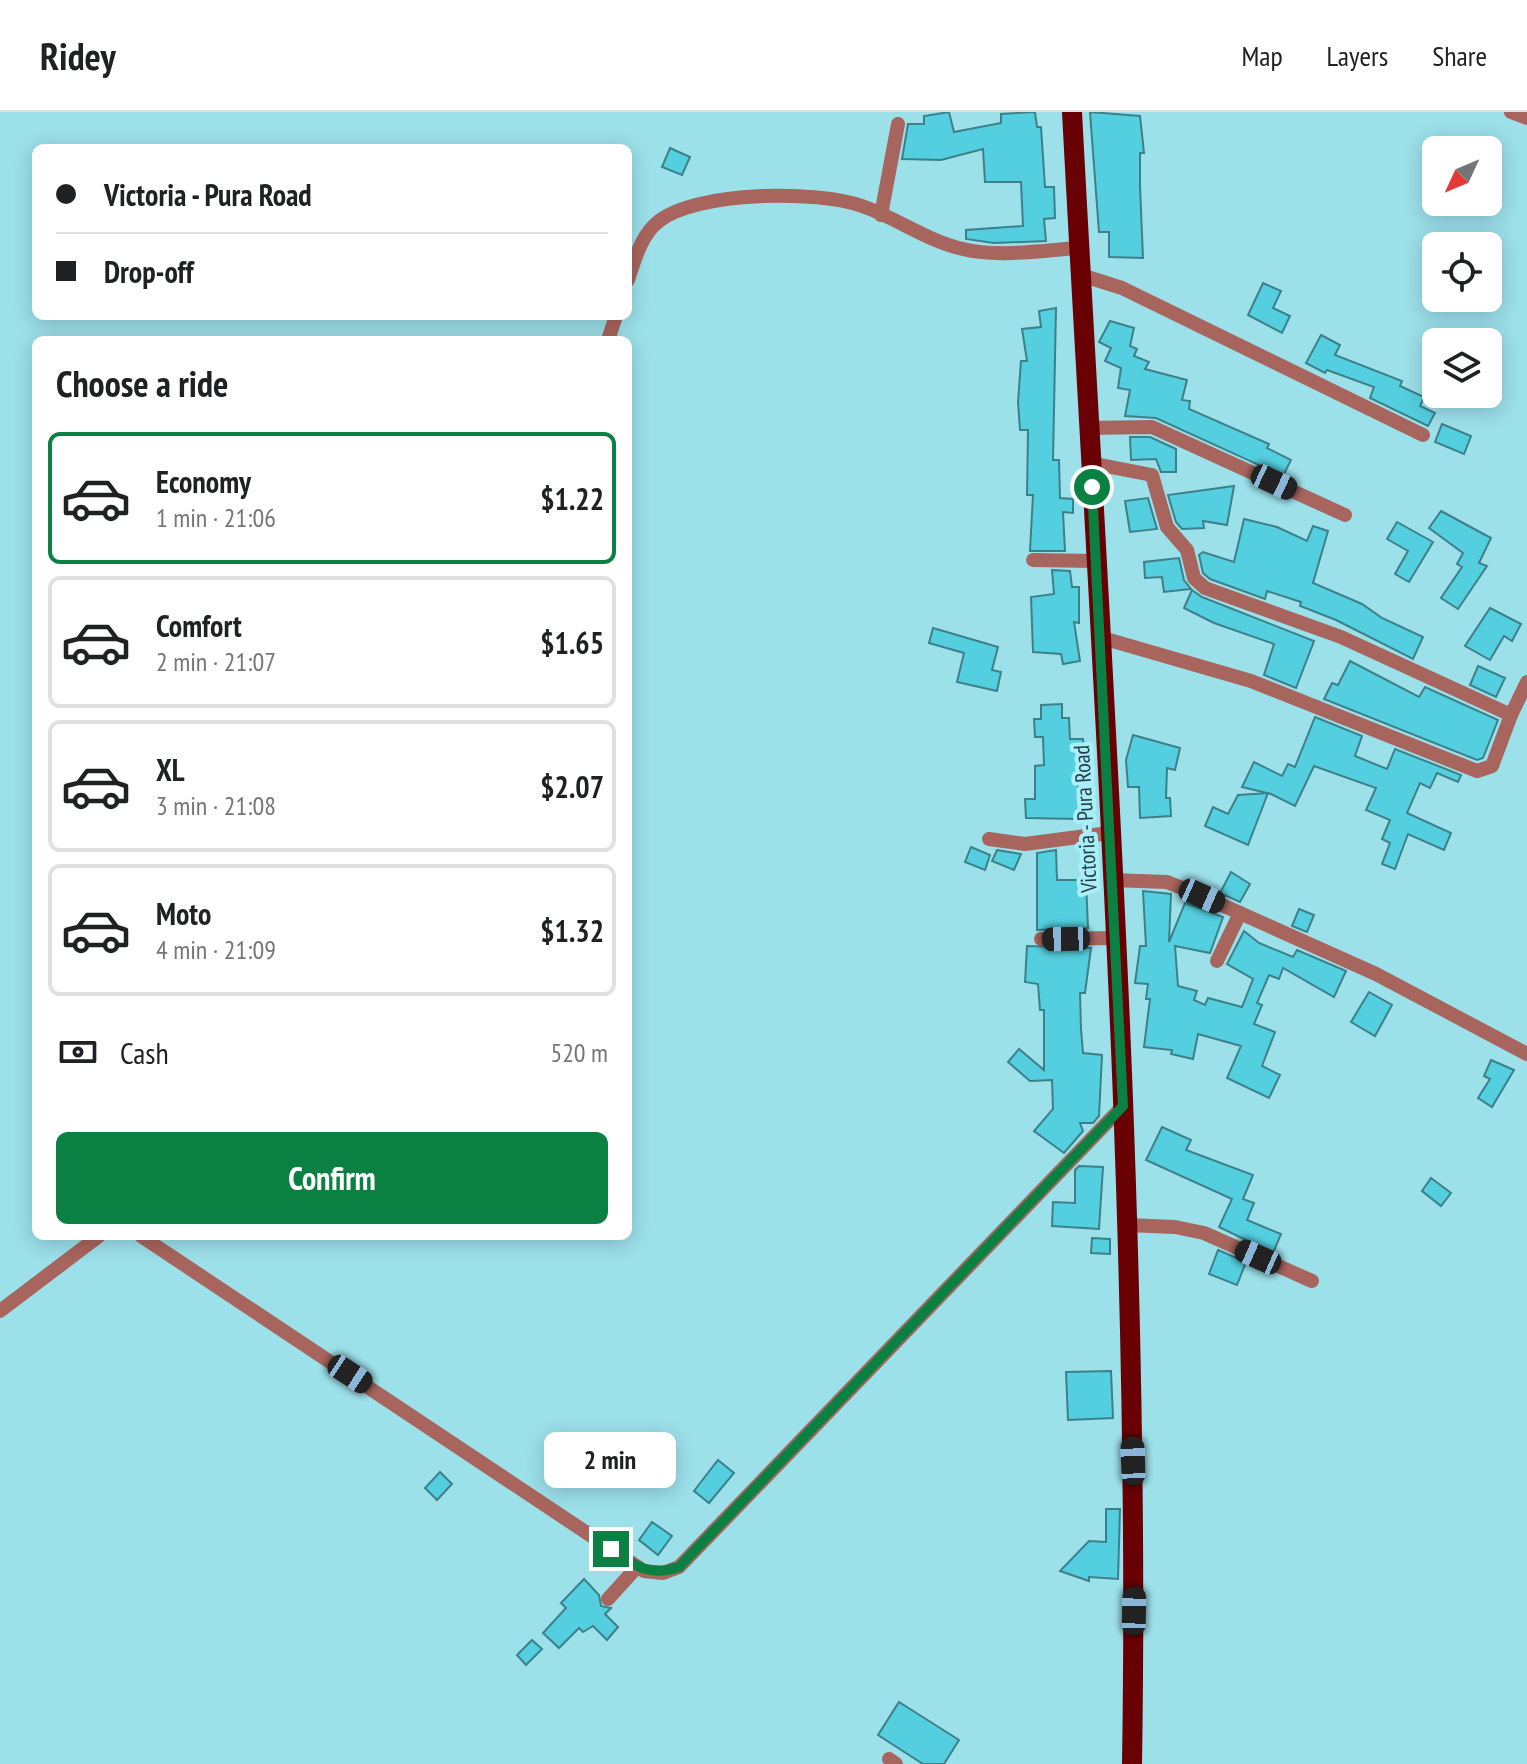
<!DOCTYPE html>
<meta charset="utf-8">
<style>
body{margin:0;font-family:"PT Sans Narrow",sans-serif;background:#f6f6f6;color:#202124;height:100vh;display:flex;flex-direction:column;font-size:30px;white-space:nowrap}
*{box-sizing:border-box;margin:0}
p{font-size:26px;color:#757577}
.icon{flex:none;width:44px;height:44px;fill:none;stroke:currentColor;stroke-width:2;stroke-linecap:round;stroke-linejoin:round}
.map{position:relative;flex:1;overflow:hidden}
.details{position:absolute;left:32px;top:224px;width:600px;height:904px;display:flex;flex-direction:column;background:#fff;border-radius:12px;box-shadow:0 4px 20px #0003}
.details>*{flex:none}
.banner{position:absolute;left:32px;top:32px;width:600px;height:176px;border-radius:12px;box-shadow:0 4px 20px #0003;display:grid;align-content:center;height:176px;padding:0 24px;background:#fff}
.needle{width:52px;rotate:226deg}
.controls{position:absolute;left:1422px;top:24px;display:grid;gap:16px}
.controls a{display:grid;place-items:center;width:80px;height:80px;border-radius:12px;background:#fff;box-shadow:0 4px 20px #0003;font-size:40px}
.end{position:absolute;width:36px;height:36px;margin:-18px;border:10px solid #0b8043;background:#fff;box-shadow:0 0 0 4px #fff}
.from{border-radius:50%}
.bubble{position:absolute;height:56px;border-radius:12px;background:#fff;box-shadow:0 4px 20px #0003;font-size:26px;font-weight:700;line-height:56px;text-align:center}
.car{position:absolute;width:24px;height:48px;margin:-24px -12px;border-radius:10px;box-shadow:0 0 6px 2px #0007;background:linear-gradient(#222 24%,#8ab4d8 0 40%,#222 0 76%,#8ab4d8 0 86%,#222 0)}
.banner b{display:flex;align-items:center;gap:28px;height:76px;font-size:30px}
.banner b+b{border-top:2px solid #e0e0e0}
.banner i{width:20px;height:20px;background:#202124}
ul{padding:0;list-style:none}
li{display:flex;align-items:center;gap:24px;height:132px;margin:0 16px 12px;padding:0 8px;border:4px solid #e0e0e0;border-radius:12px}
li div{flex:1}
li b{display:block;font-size:30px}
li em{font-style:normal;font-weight:700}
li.on{border-color:#0b8043}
li>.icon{width:72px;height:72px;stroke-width:1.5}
h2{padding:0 24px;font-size:36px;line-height:96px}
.pay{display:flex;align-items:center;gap:20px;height:88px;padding:0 24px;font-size:30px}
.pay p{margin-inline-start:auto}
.action{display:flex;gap:16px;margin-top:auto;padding:16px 24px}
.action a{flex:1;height:92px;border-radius:12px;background:#0b8043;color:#fff;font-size:32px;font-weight:700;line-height:92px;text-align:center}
header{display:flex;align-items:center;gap:48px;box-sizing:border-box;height:112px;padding:0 40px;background:#fff;border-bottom:2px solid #e0e0e0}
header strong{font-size:38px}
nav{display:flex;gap:44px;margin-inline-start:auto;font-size:28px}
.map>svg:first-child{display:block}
.building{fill:#54cfdf;stroke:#3d8089;stroke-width:2}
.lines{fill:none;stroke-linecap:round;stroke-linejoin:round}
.minor{stroke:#a8655d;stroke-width:14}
.major{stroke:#680004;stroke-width:20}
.route{stroke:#0b8043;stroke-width:10}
.labels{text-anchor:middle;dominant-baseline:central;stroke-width:8;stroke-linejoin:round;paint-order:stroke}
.street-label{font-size:22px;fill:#254145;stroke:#a9eef8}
</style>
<header>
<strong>Ridey</strong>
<nav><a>Map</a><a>Layers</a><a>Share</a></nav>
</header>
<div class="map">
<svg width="1527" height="1652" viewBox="0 0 1527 1652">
<rect width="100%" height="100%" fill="#9ce0ea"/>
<g class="building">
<path d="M949 0 954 20 1001 11V2L1035 0 1037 15H1041L1045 75H1054L1055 106 1044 107 1046 129 994 131 966 127V118L1023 114 1021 70H985L983 37 941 48 902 47 908 12H924V4Z"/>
<path d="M1090 0 1140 4 1144 41H1140V74L1143 146 1109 145V120H1099Z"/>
<path d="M670 36 690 45 682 63 662 55Z"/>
<path d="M1263 171 1281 179 1273 196 1290 204 1282 221 1248 203Z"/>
<path d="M1056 196 1053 348H1059L1060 386 1073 387V401L1063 400 1065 439H1030L1033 383H1027L1028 318H1020L1018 290 1021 249H1027L1022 217 1041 215 1039 199Z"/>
<path d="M1110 209 1134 216 1130 234 1137 237 1134 244 1149 250 1145 257 1187 268 1182 288 1190 289 1189 297 1269 332 1267 336 1291 348 1283 364 1156 306 1125 304 1130 278 1118 276 1121 256 1105 249 1111 236 1099 230Z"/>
<path d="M1321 223 1340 233 1335 243 1402 269 1400 274 1424 285 1420 294 1435 301 1428 314 1370 286 1374 275 1327 258 1325 261 1306 251Z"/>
<path d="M1442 312 1471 324 1464 342 1435 330Z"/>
<path d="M1130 325H1150L1176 337V360H1161L1156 347 1131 348Z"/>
<path d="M1234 374 1227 413 1203 409 1204 416 1182 417 1176 410 1168 383Z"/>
<path d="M1148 386 1157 417 1130 420 1125 389Z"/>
<path d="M1441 399 1491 426 1479 451 1487 454 1458 497 1441 486 1462 455 1457 452 1463 441 1429 416Z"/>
<path d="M1244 407 1277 415 1307 429 1313 414 1328 419 1313 471 1362 492 1382 506 1423 525 1413 547 1336 508 1300 494 1301 490 1267 479 1265 487 1210 467 1203 461 1199 443 1203 440 1234 450Z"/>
<path d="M1397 410 1433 430 1409 470 1395 462 1408 439 1387 427Z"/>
<path d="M1179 446 1184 468 1191 477 1164 480 1162 465 1145 466 1144 450Z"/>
<path d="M1052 458 1070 459 1072 475H1079V511L1074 510 1080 549 1063 552 1061 542 1033 540 1031 485 1054 482Z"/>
<path d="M1192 478 1202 485 1314 529 1296 576 1264 563 1274 532 1214 511 1184 496Z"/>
<path d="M1490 496 1521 512 1512 529 1504 524 1490 548 1465 534Z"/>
<path d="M933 516 998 535 992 558 1001 560 997 579 957 570 964 541 929 531Z"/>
<path d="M1350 549 1419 585 1425 575 1498 608 1483 646 1477 648 1324 587 1332 571 1338 573Z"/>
<path d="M1478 554 1505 566 1496 585 1470 573Z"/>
<path d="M1062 592V606H1069L1070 627H1083L1084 652H1079L1078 669 1079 707 1026 706 1025 687H1035V654L1044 653 1043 625H1035L1034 607H1041V593Z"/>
<path d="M1315 605 1362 624 1355 644 1387 657 1395 637 1461 663 1458 670 1437 661 1430 676 1420 671 1407 701 1451 721 1444 738 1408 722 1395 757 1382 752 1390 731 1382 727 1390 708 1366 698 1376 676 1314 654 1295 694 1271 682 1242 675 1254 650 1282 664 1288 652 1295 655Z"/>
<path d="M1133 623 1180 636 1175 658 1167 656 1166 686H1170L1171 704 1140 706 1139 675H1128L1126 648Z"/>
<path d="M1268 681 1248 733 1205 714 1213 695 1228 702 1238 683Z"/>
<path d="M971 735 990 743 985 758 965 750Z"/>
<path d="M997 738 1021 742 1014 758 992 749Z"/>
<path d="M1056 738 1057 768H1086L1088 816 1037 818V741Z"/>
<path d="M1231 760 1250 772 1240 790 1220 781Z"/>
<path d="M1143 779 1171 782 1169 830 1185 791 1223 805 1210 841 1175 834 1178 874 1197 879 1194 888 1205 893 1208 886 1242 895 1253 867 1227 852 1244 819 1259 831 1293 845 1297 838 1346 859 1334 885 1283 856 1279 867 1269 863 1257 891 1262 893 1254 912 1275 920 1262 954 1280 963 1269 986 1227 966 1241 934 1198 922 1193 947 1171 942 1172 938 1144 935 1150 887H1146L1148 872 1135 871 1140 834H1146Z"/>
<path d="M1299 797 1314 803 1307 820 1292 814Z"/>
<path d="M1027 834 1091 836 1085 881H1080L1081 917 1083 941 1102 943 1099 1004 1093 1011H1080L1083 1019 1064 1041 1034 1019 1053 997 1052 968 1030 969 1008 950 1019 937 1044 958V898H1040L1038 872 1025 870Z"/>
<path d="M1369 880 1392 893 1375 924 1351 910Z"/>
<path d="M1491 948 1514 958 1492 995 1478 986 1490 967 1484 964Z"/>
<path d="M1162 1015 1191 1028 1186 1038 1253 1063 1243 1087 1254 1091 1247 1108 1281 1122 1273 1141 1219 1115 1232 1087 1146 1048Z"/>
<path d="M1079 1054 1103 1055 1099 1117 1052 1114 1053 1090 1075 1091V1058Z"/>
<path d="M1431 1066 1451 1081 1441 1094 1422 1079Z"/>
<path d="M1092 1126 1110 1127V1142L1091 1141Z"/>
<path d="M1218 1138 1246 1150 1237 1173 1209 1162Z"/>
<path d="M1111 1259 1113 1306 1068 1308 1066 1260Z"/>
<path d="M718 1348 734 1361 709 1391 694 1379Z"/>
<path d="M440 1360 452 1372 437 1388 425 1376Z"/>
<path d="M1106 1397H1120L1118 1467 1089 1465V1469L1060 1459 1089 1429 1106 1430Z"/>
<path d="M652 1410 672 1424 658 1443 639 1428Z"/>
<path d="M584 1467 599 1483 601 1494 611 1496 605 1502 618 1515 607 1528 593 1514 583 1520 579 1516 559 1536 543 1521 566 1496 561 1491Z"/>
<path d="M532 1528 542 1537 526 1553 517 1543Z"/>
<path d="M899 1590 959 1628 944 1652H923L878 1623Z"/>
</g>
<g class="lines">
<g class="minor">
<path d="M1511 0 1527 6"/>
<path d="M881 103 898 12"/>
<path d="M1081 163 1122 176 1423 323"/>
<path d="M628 168C635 147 641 123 659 109 698 79 817 78 862 94 897 106 927 129 963 137 999 146 1043 138 1079 136"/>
<path d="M608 228 616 204"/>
<path d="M1088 316 1152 315 1345 403"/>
<path d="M1090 351 1152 363 1167 415 1187 438 1194 466 1205 476 1341 525 1511 603 1527 570"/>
<path d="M1033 448 1095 449"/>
<path d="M1099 525 1251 569 1477 659 1492 654 1511 603"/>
<path d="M989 727 1025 732 1109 721"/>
<path d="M1112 768 1167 770 1202 784 1376 862 1527 942"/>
<path d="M1041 827 1114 826"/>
<path d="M1217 849 1240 801"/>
<path d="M1127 1113 1175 1115 1204 1121 1312 1169"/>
<path d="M141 1124 644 1459 663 1461 679 1455 1123 994"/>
<path d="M0 1199 99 1124"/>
<path d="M608 1487 637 1455"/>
<path d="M889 1647 896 1652"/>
</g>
<path class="major" d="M1072 0C1101 550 1141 1101 1132 1652"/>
</g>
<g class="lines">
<path class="route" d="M611 1437C635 1454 649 1465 679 1455L1123 994 1092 375"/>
</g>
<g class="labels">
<g class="street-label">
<text transform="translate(1085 707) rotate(-93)">Victoria - Pura Road</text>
</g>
</g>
</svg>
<div class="controls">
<a><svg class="needle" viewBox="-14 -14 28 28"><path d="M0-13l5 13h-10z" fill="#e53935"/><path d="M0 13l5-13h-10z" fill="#757577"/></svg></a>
<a><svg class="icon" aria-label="locate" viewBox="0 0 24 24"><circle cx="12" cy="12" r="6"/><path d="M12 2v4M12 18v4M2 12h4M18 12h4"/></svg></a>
<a><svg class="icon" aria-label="layers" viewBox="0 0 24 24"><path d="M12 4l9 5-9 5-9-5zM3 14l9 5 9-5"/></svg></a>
</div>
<i class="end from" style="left:1092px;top:375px"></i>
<i class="end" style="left:611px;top:1437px"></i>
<div class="bubble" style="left:544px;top:1320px;width:132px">2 min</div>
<i class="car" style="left:1274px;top:370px;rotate:115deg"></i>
<i class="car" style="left:1202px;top:784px;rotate:114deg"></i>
<i class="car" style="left:1066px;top:827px;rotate:269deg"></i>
<i class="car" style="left:1258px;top:1145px;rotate:294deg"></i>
<i class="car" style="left:350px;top:1262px;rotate:123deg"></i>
<i class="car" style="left:1133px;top:1349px;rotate:358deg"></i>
<i class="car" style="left:1134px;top:1499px;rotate:1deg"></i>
<div class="banner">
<b><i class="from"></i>Victoria - Pura Road</b>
<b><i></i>Drop-off</b>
</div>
<section class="details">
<h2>Choose a ride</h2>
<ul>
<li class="on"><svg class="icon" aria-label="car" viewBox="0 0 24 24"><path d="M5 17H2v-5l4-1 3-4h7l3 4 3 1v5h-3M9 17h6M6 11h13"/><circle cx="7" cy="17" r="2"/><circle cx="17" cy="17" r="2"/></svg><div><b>Economy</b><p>1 min · 21:06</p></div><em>$1.22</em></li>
<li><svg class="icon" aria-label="car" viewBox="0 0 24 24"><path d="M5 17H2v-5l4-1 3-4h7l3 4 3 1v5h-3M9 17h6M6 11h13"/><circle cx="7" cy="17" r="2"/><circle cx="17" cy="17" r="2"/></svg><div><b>Comfort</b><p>2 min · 21:07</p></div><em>$1.65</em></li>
<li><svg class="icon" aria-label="car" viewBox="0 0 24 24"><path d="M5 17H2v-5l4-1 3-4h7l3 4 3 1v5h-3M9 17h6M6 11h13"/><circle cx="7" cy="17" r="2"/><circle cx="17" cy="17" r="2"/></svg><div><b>XL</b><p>3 min · 21:08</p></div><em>$2.07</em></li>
<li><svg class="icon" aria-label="car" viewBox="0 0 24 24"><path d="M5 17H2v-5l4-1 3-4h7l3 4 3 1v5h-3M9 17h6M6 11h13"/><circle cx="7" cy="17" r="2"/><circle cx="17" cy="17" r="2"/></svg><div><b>Moto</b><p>4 min · 21:09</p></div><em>$1.32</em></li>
</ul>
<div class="pay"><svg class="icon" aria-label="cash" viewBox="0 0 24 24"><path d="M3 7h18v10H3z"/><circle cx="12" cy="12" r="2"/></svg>Cash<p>520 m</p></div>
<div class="action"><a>Confirm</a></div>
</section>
</div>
